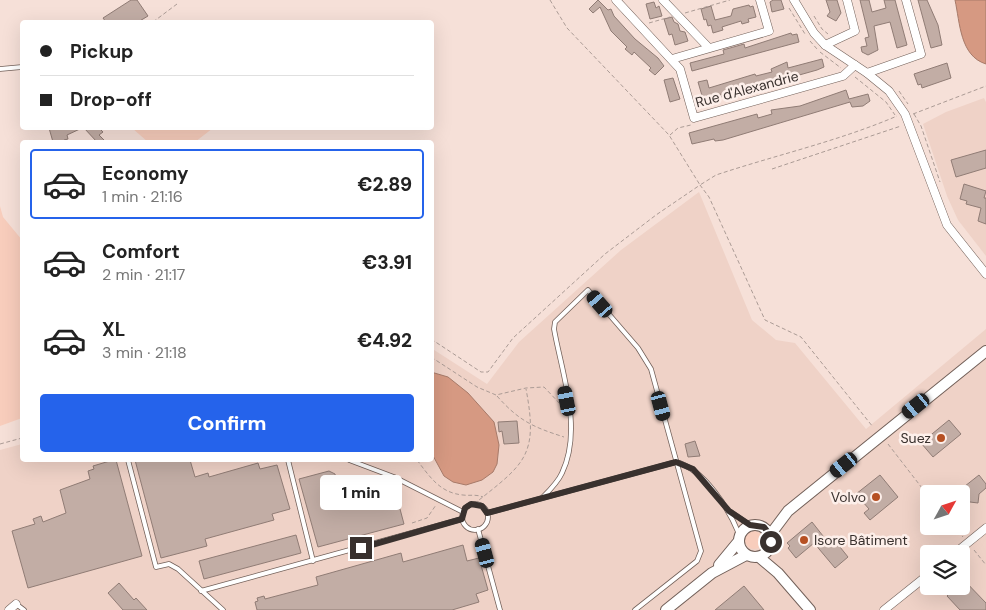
<!DOCTYPE html>
<meta charset="utf-8">
<style>
body{margin:0;font-family:"DM Sans",sans-serif;background:#f6f6f6;color:#222;height:100vh;display:flex;flex-direction:column;font-size:19px;white-space:nowrap}
*{box-sizing:border-box;margin:0}
p{font-size:16px;color:#767676}
.icon{flex:none;width:28px;height:28px;fill:none;stroke:currentColor;stroke-width:2;stroke-linecap:round;stroke-linejoin:round}
.map{position:relative;flex:1;overflow:hidden}
.side{position:absolute;left:20px;top:140px;width:414px;height:322px;display:flex;flex-direction:column;background:#fff;border-radius:5px;box-shadow:0 5px 20px #0002}
.side>*{flex:none}
.banner{position:absolute;left:20px;top:20px;width:414px;height:110px;border-radius:5px;box-shadow:0 5px 20px #0002;display:grid;align-content:center;height:110px;padding:0 20px;background:#fff}
.needle{width:32px;rotate:50deg}
.tools{position:absolute;left:920px;top:485px;display:grid;gap:10px}
.tools a{display:grid;place-items:center;width:50px;height:50px;border-radius:5px;background:#fff;box-shadow:0 5px 20px #0002;font-size:25px}
.end{position:absolute;width:22px;height:22px;margin:-11px;border:6px solid #39312e;background:#fff;box-shadow:0 0 0 2px #fff}
.from{border-radius:50%}
.bubble{position:absolute;height:35px;border-radius:5px;background:#fff;box-shadow:0 5px 20px #0002;font-size:16px;font-weight:800;line-height:35px;text-align:center}
.car{position:absolute;width:15px;height:30px;margin:-15px -8px;border-radius:6px;box-shadow:0 0 4px 1px #0007;background:linear-gradient(#222 24%,#8ab4d8 0 40%,#222 0 76%,#8ab4d8 0 86%,#222 0)}
.banner b{display:flex;align-items:center;gap:18px;height:48px;font-size:19px}
.banner b+b{border-top:1px solid #e0e0e0}
.banner i{width:12px;height:12px;background:#222}
ul{padding:9px 0 0;list-style:none}
li{display:flex;align-items:center;gap:15px;height:70px;margin:0 10px 8px;padding:0 10px;border:2px solid transparent;border-radius:5px}
li div{flex:1}
li b{display:block;font-size:19px}
li em{font-style:normal;font-weight:800}
li.active{border-color:#2563eb}
li>.icon{width:45px;height:45px;stroke-width:1.5}
.cta{display:flex;gap:10px;margin-top:auto;padding:10px 20px}
.cta a{flex:1;height:58px;border-radius:5px;background:#2563eb;color:#fff;font-size:20px;font-weight:800;line-height:58px;text-align:center}
.map>svg:first-child{display:block}
.built{fill:#efd2c7;fill-rule:evenodd}
.green{fill:#f8cdbc}
.water{fill:#d69982;stroke:#a77a69}
.building{fill:#c2ada5;stroke:#907c75}
.lines{fill:none;stroke-linecap:round;stroke-linejoin:round}
.lane-casing{stroke:#726059;stroke-width:5.5}
.street-casing{stroke:#726059;stroke-width:9}
.secondary-casing{stroke:#726059;stroke-width:12}
.path{stroke:#ab9b95;stroke-width:1;stroke-dasharray:4 2.5;stroke-linecap:butt}
.lane{stroke:#fff;stroke-width:4}
.street{stroke:#fff;stroke-width:8}
.secondary{stroke:#fff;stroke-width:10}
.route{stroke:#39312e;stroke-width:6}
.poi-dot{fill:#b65023;stroke:#fdefea;stroke-width:2}
.labels{text-anchor:middle;dominant-baseline:central;stroke-width:5;stroke-linejoin:round;paint-order:stroke}
.street-label{font-size:14px;fill:#39312e;stroke:#fdefea}
.poi-label{font-size:14px;fill:#39312e;stroke:#fdefea;text-anchor:end}
</style>
<div class="map">
<svg width="986" height="610" viewBox="0 0 986 610">
<rect width="100%" height="100%" fill="#f6e0d8"/>
<g class="built">
<path d="M984 98 986 102V256L958 220 947 196 923 124 946 112Z"/>
<path d="M699 192 752 320 776 340 795 343 866 429 986 329V610H0V450L22 444V460H431V348L487 384 519 342 621 250ZM929 494H961V526H929ZM929 554H961V586H929Z"/>
</g>
<g class="green">
<path d="M132 128H213L195 142H148Z"/>
<path d="M0 206 3 217 22 240V418L0 426Z"/>
<circle cx="754" cy="540" r="9"/>
</g>
<g class="water">
<path d="M955 0H986V64C960 56 960 23 955 0Z"/>
<path d="M431 372 448 377 468 393 494 422 499 445 497 464 493 472 482 480 466 485 453 482 444 476 431 452Z"/>
</g>
<g class="building">
<path d="M131 0H137L148 16 138 22H106L103 18Z"/>
<path d="M598 0 608 10 611 9 614 16 635 39 658 58 664 66 655 75 649 70 651 68 634 52 632 55 625 49 627 47 611 31 600 7 593 13 589 9Z"/>
<path d="M773 0H781L784 9 772 12 770 2Z"/>
<path d="M826 0H837L841 13 836 21 827 16 830 12Z"/>
<path d="M860 0H869L872 12 886 8 884 0H895L907 45 897 48 890 22 874 26 878 50 868 55 862 52 861 47 867 46 865 38 869 37Z"/>
<path d="M918 0H927L938 25 942 45 931 48Z"/>
<path d="M654 2 656 8 659 6 662 16 650 19 646 4Z"/>
<path d="M749 5 750 7 753 6 756 17 748 19 749 22 742 24 741 21 725 26 722 27 723 30 713 33 711 25 708 26 706 19 704 20 701 9 711 6 715 20 731 16 733 9Z"/>
<path d="M672 17 674 22 678 24 680 31 685 32 688 41 675 45 672 34 669 35 664 19Z"/>
<path d="M791 33 792 35 797 34 799 42 692 71 690 63 724 54 723 50 744 44 745 48Z"/>
<path d="M822 59 824 67 817 70 721 97V94L703 99 698 82 707 80 709 88 755 74 756 76 772 72 771 69 787 62 788 68Z"/>
<path d="M947 63 951 78 922 88 921 84 918 85 914 74Z"/>
<path d="M673 78 680 99 670 102 664 80Z"/>
<path d="M846 90 849 99 868 94 870 101 863 106 852 107 850 102 723 140 715 141 714 139 692 144 689 133 757 114 758 118 772 114 771 110 800 106Z"/>
<path d="M49 128H82L67 135 68 139 64 140 65 142H53Z"/>
<path d="M84 128H99L103 132 99 135 106 142H97Z"/>
<path d="M986 150V168L956 177 951 160Z"/>
<path d="M964 184 986 191 984 198H986V224L978 221 981 208 966 204 967 201 960 199Z"/>
<path d="M949 420 961 434 933 457 921 443Z"/>
<path d="M517 421 519 443 504 444 502 431 499 432 498 422Z"/>
<path d="M695 441 700 456 688 457 685 444Z"/>
<path d="M113 460H116L142 556 28 588 12 531 35 524 33 519 41 516 43 522 66 513 60 490 90 479 88 471 94 469 93 466Z"/>
<path d="M135 460H190L195 477 208 473 209 477 258 463 260 469 277 465 290 509 272 514 274 520 205 539 207 546 161 558Z"/>
<path d="M329 471 335 474 337 483 358 477 364 499 383 494 384 498 396 494 404 524 318 547 299 479Z"/>
<path d="M880 475 898 497 870 520 864 513 869 509 856 494Z"/>
<path d="M979 475 986 484V488L979 494 978 503 970 502 960 490Z"/>
<path d="M812 522 827 541 832 537 848 557 835 568 814 543 796 558 788 548 790 546 787 543Z"/>
<path d="M296 535 301 553 204 579 199 561Z"/>
<path d="M463 545 467 561 479 558 488 590 476 594 479 602 452 610H257L255 602 258 601 257 598 264 596 265 599 318 585 316 577 401 553 403 562Z"/>
<path d="M961 577 986 603V610H960L947 596 951 592 946 586H961Z"/>
<path d="M119 583 134 600 136 598 147 610H123L108 593Z"/>
<path d="M744 586 764 610H715Z"/>
</g>
<g class="lines">
<defs>
<g id="lane">
<path d="M0 69 22 67"/>
<path d="M128 460 156 567 169 564 178 569 223 610"/>
<path d="M288 460 313 561"/>
<path d="M349 460 394 477 463 512"/>
<path d="M543 497C550 490 558 482 562 473 583 429 562 374 554 329L555 322 588 290 638 348 651 369 701 551 697 561 635 610"/>
<circle cx="475" cy="517" r="13"/>
<path d="M731 512 750 525"/>
<path d="M487 513 676 462C704 469 729 509 739 534"/>
<path d="M478 529 500 610"/>
<path d="M201 591 462 519"/>
<path d="M16 604 24 610"/>
</g>
<g id="street">
<path d="M616 0 680 69 694 118 843 76 855 65"/>
<path d="M663 0 708 47"/>
<path d="M794 0 814 33 825 45 867 73 889 91 905 114 947 225 986 274"/>
<path d="M825 45 855 31 847 0"/>
<path d="M672 59 769 31 760 0"/>
<path d="M867 73 921 54 906 0"/>
<path d="M954 554 986 528"/>
<path d="M9 610 16 604"/>
<path d="M884 610 929 574"/>
</g>
<g id="secondary">
<circle cx="755" cy="541" r="16"/>
<path d="M770 535 788 511 986 351"/>
<path d="M759 557 778 573 810 610"/>
<path d="M719 565 738 542"/>
<path d="M666 610 712 573 746 555"/>
</g>
</defs>
<use href="#lane" class="lane-casing"/>
<use href="#street" class="street-casing"/>
<use href="#secondary" class="secondary-casing"/>
<g class="path">
<path d="M550 0 567 28 669 135 700 185 716 175C776 155 839 141 897 116"/>
<path d="M789 8 805 34"/>
<path d="M685 13 730 0"/>
<path d="M814 16 822 29 828 34"/>
<path d="M153 22 177 4"/>
<path d="M649 23 670 17"/>
<path d="M810 41 817 49"/>
<path d="M820 52 841 68"/>
<path d="M855 77 886 102 895 115"/>
<path d="M899 91 908 104"/>
<path d="M913 114 986 86"/>
<path d="M914 114 921 126 940 182"/>
<path d="M670 135 678 128 691 125"/>
<path d="M772 169 901 126"/>
<path d="M431 339 481 372H488L513 338 605 254 656 215 700 185 709 197 765 320 801 337 873 427"/>
<path d="M431 357 477 387 496 395 526 388 544 387 563 407"/>
<path d="M497 396C519 421 533 427 564 437"/>
<path d="M0 444 22 438"/>
<path d="M888 444 929 497"/>
<path d="M417 460C430 477 440 493 463 495 470 496 476 494 483 497"/>
<path d="M474 504C524 464 539 457 526 389"/>
<path d="M412 523 427 518 436 505"/>
<path d="M954 526 963 537"/>
<path d="M974 550 986 565"/>
</g>
<use href="#lane" class="lane"/>
<use href="#street" class="street"/>
<use href="#secondary" class="secondary"/>
</g>
<g class="lines">
<path class="route" d="M361 548 462 519 465 508 471 504 482 506 487 513 676 462 693 469 729 511 750 525 764 527 770 535 771 542"/>
</g>
<g class="poi-dot">
<circle cx="941" cy="438" r="5"/>
<circle cx="876" cy="497" r="5"/>
<circle cx="804" cy="540" r="5"/>
</g>
<g class="labels">
<g class="street-label">
<text transform="translate(747 89) rotate(-15)">Rue d'Alexandrie</text>
</g>
<g class="poi-label">
<text x="931" y="438">Suez</text>
<text x="866" y="497">Volvo</text>
<text x="814" y="540" text-anchor="start">Isore Bâtiment</text>
</g>
</g>
</svg>
<div class="tools">
<a><svg class="needle" viewBox="-14 -14 28 28"><path d="M0-13l5 13h-10z" fill="#e53935"/><path d="M0 13l5-13h-10z" fill="#767676"/></svg></a>
<a><svg class="icon" aria-label="layers" viewBox="0 0 24 24"><path d="M12 4l9 5-9 5-9-5zM3 14l9 5 9-5"/></svg></a>
</div>
<i class="end from" style="left:771px;top:542px"></i>
<i class="end" style="left:361px;top:548px"></i>
<div class="bubble" style="left:320px;top:475px;width:82px">1 min</div>
<i class="car" style="left:600px;top:304px;rotate:319deg"></i>
<i class="car" style="left:567px;top:401px;rotate:349deg"></i>
<i class="car" style="left:661px;top:406px;rotate:165deg"></i>
<i class="car" style="left:916px;top:406px;rotate:231deg"></i>
<i class="car" style="left:844px;top:465px;rotate:231deg"></i>
<i class="car" style="left:485px;top:553px;rotate:345deg"></i>
<div class="banner">
<b><i class="from"></i>Pickup</b>
<b><i></i>Drop-off</b>
</div>
<section class="side">
<ul>
<li class="active"><svg class="icon" aria-label="car" viewBox="0 0 24 24"><path d="M5 17H2v-5l4-1 3-4h7l3 4 3 1v5h-3M9 17h6M6 11h13"/><circle cx="7" cy="17" r="2"/><circle cx="17" cy="17" r="2"/></svg><div><b>Economy</b><p>1 min · 21:16</p></div><em>€2.89</em></li>
<li><svg class="icon" aria-label="car" viewBox="0 0 24 24"><path d="M5 17H2v-5l4-1 3-4h7l3 4 3 1v5h-3M9 17h6M6 11h13"/><circle cx="7" cy="17" r="2"/><circle cx="17" cy="17" r="2"/></svg><div><b>Comfort</b><p>2 min · 21:17</p></div><em>€3.91</em></li>
<li><svg class="icon" aria-label="car" viewBox="0 0 24 24"><path d="M5 17H2v-5l4-1 3-4h7l3 4 3 1v5h-3M9 17h6M6 11h13"/><circle cx="7" cy="17" r="2"/><circle cx="17" cy="17" r="2"/></svg><div><b>XL</b><p>3 min · 21:18</p></div><em>€4.92</em></li>
</ul>
<div class="cta"><a>Confirm</a></div>
</section>
</div>
